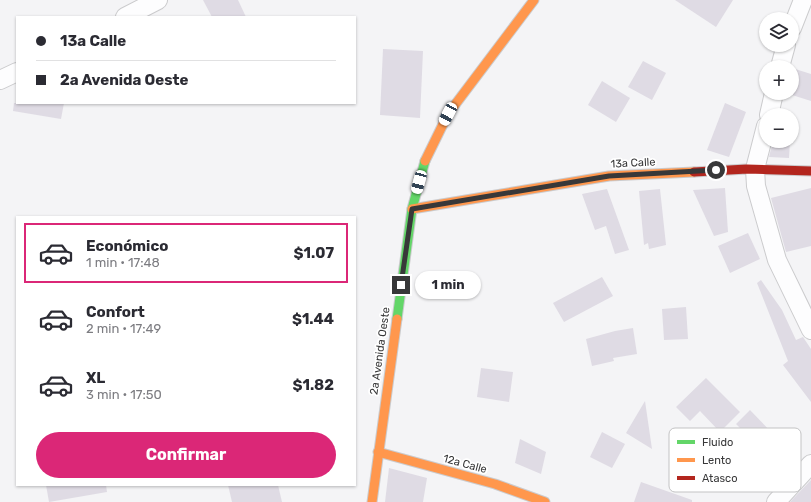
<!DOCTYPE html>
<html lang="es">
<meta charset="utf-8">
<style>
body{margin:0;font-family:Rubik,sans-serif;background:#f7f7f7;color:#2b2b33;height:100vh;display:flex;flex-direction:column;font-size:15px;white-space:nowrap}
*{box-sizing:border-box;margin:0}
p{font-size:13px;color:#7c7c81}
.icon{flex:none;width:22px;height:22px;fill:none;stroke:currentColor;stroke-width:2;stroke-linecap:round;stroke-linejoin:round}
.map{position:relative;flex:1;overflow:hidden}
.details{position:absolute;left:16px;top:216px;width:340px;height:270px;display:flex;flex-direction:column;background:#fff;border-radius:0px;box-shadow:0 1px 3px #0004}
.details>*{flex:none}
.guide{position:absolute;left:16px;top:16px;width:340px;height:88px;border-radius:0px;box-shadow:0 1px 3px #0004;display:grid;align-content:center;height:88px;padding:0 20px;background:#fff}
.tools{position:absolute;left:759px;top:12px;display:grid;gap:8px}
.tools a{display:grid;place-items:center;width:40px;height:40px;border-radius:50%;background:#fff;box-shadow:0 1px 3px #0004;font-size:20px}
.end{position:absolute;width:18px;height:18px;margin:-9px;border:5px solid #383839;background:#fff;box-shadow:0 0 0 2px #fff}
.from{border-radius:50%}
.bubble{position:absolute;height:28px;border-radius:14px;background:#fff;box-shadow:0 1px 3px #0004;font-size:13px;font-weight:700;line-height:28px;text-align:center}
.car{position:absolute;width:12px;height:24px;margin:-12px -6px;border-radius:5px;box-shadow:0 0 3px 1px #0007;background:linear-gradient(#fff 24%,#345 0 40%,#fff 0 76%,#345 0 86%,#fff 0)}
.guide b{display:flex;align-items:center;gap:14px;height:38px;font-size:15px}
.guide b+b{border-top:1px solid #e1e1e2}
.guide i{width:10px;height:10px;background:#2b2b33}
ul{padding:7px 0 0;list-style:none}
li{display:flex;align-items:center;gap:12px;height:60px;margin:0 8px 6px;padding:0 12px;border:2px solid transparent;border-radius:0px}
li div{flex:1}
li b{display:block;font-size:15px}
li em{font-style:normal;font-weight:700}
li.current{border-color:#db2777}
li>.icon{width:36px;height:36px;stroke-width:1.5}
.cta{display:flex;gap:8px;margin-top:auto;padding:8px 20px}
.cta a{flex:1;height:46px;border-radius:24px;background:#db2777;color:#fff;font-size:16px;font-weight:700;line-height:46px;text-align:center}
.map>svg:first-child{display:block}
.building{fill:#dfdbe4}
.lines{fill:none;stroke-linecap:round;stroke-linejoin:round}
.street-casing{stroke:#cbcbcd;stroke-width:20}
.fast-casing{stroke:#cbcbcd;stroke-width:11}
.slow-casing{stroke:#cbcbcd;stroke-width:11}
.jam-casing{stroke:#cbcbcd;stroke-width:11}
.street{stroke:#fdfdfe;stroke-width:18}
.fast{stroke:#63d668;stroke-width:9}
.slow{stroke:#ff974d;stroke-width:9}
.jam{stroke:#b3261e;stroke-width:9}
.route{stroke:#383839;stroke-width:5}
.labels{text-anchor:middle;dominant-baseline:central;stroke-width:3.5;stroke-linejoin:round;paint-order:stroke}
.street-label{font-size:11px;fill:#383839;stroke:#fff}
.key{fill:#fff;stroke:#c3c3c4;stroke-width:1}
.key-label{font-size:11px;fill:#383839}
</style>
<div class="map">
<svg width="811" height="502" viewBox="0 0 811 502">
<rect width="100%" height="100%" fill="#f4f4f6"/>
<g class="building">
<path d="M203 0H238L246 17H212Z"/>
<path d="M675 0H733L716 27Z"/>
<path d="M383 49 423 51 420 118 380 115Z"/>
<path d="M643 61 666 73 652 100 628 87Z"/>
<path d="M792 68 811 74V101L792 95Z"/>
<path d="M602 81 630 98 616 122 588 105Z"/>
<path d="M14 103H64L61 119 13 111Z"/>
<path d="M725 103 746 112 729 157 707 150Z"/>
<path d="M773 141H790L789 158 769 157Z"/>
<path d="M725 188 728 232 714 236 693 190Z"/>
<path d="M811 188V246L786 252 771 198Z"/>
<path d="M607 189 629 250 615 254 606 226 595 230 582 194Z"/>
<path d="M660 189 666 245 649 249 648 243 644 245 639 191Z"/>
<path d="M748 233 760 259 730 273 718 246Z"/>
<path d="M602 277 613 296 564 322 553 303Z"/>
<path d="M761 280 782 310 796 340 803 337 811 349V402L783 365 788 361 757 283Z"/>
<path d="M686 307 688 339 664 340 662 309Z"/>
<path d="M633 328 637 354 613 358 614 361 592 366 586 339 615 331Z"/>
<path d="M481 368 513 372 509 402 477 397Z"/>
<path d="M706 378 740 412 720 432 700 411 690 421 676 407Z"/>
<path d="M645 401 652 449 626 433Z"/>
<path d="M750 410 774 435 778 431 795 446 778 466 760 452 762 450 736 424Z"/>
<path d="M602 432 625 444 612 468 590 457Z"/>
<path d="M520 439 546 452 541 474 515 463Z"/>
<path d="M389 468 427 478 423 502H385Z"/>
<path d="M811 480V502H790Z"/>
<path d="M641 482 692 500V502H634Z"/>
<path d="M46 485H106L107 492 49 502Z"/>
<path d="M228 485H278L282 502H232Z"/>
</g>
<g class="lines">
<defs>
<g id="street">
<path d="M125 17 158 0"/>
<path d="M792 28 803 0"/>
<path d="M780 67 786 45"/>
<path d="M0 80 17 72"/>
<path d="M769 115 774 93"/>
<path d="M766 126 755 169 756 186 777 260 811 330"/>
<path d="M776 502 811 464"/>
</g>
<path id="fast" d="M397 319 412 209 425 161"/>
<g id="slow">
<path d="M425 161 448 114 534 0"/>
<path d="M412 209 609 176 694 172"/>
<path d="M378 452 495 484 545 502"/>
<path d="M372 502 397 319"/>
</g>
<path id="jam" d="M694 172 747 169 811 171"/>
</defs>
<use href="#street" class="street-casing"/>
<use href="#fast" class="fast-casing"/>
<use href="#slow" class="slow-casing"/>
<use href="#jam" class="jam-casing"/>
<use href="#street" class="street"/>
<use href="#fast" class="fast"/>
<use href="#slow" class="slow"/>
<use href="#jam" class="jam"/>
</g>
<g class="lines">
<path class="route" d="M401 285 412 209 609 176 716 170"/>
</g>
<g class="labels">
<g class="street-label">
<text transform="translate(633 163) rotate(-3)">13a Calle</text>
<text transform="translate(380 351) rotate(-82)">2a Avenida Oeste</text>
<text transform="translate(465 464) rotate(15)">12a Calle</text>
</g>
</g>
<rect x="669" y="428" width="132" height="64" rx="6" class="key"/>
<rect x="677" y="440" width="18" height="4" fill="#63d668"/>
<rect x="677" y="458" width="18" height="4" fill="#ff974d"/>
<rect x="677" y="476" width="18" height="4" fill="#b3261e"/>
<g class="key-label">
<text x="702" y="446">Fluido</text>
<text x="702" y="464">Lento</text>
<text x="702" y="482">Atasco</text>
</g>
</svg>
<div class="tools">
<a><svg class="icon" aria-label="layers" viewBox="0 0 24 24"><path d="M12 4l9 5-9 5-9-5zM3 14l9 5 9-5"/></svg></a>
<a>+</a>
<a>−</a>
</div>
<i class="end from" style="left:716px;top:170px"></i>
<i class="end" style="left:401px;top:285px"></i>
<div class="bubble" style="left:415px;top:271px;width:66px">1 min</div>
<i class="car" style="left:448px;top:114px;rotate:208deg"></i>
<i class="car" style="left:419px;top:182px;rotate:195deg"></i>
<div class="guide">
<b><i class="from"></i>13a Calle</b>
<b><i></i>2a Avenida Oeste</b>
</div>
<section class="details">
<ul>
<li class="current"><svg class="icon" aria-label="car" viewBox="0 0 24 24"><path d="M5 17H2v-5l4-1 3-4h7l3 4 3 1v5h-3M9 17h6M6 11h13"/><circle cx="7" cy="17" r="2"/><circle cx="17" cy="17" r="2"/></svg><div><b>Económico</b><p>1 min · 17:48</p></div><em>$1.07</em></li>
<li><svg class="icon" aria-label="car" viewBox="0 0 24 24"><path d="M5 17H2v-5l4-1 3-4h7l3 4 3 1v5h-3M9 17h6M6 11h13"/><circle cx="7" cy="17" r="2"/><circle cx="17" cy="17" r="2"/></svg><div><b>Confort</b><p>2 min · 17:49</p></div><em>$1.44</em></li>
<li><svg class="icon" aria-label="car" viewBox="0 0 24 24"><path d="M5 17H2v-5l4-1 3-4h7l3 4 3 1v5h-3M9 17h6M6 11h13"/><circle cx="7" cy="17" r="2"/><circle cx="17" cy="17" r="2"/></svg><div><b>XL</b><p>3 min · 17:50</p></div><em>$1.82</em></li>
</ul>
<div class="cta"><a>Confirmar</a></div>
</section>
</div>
